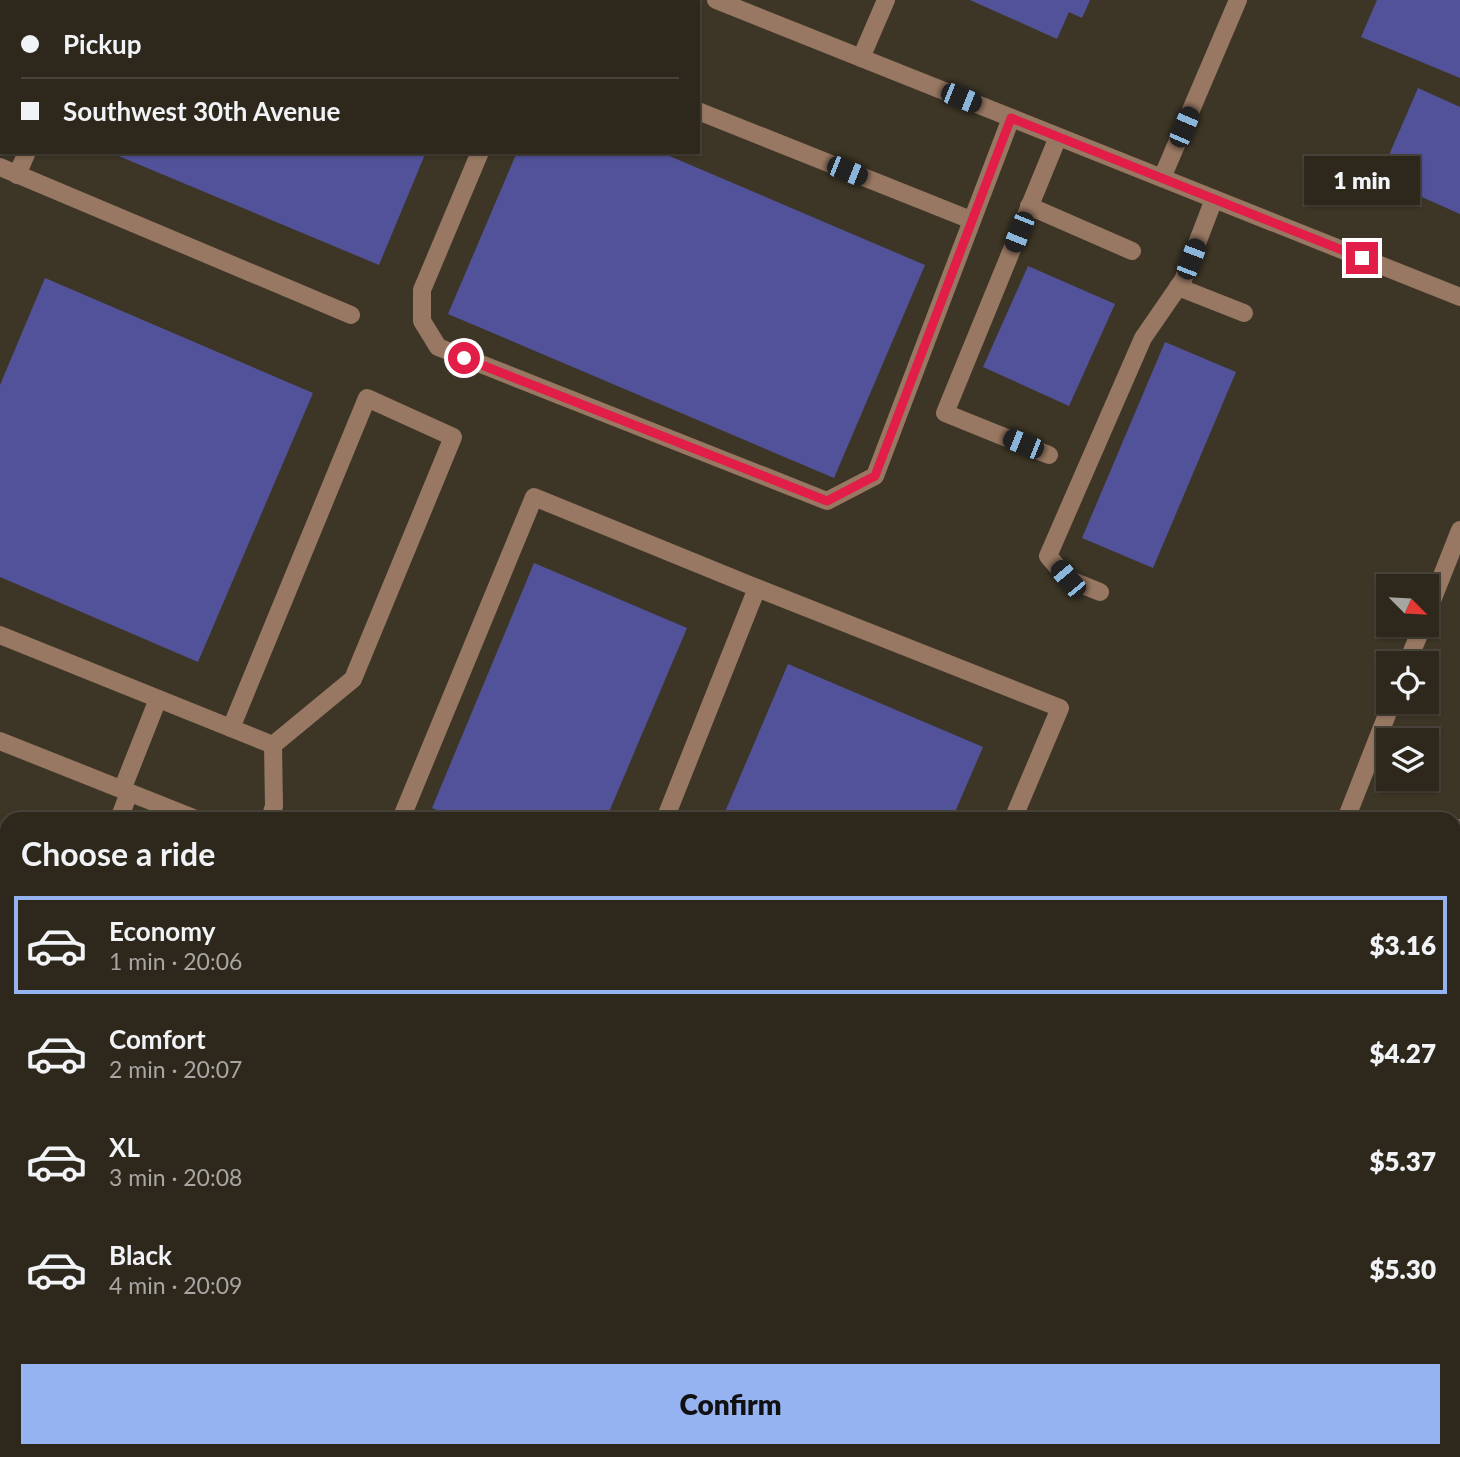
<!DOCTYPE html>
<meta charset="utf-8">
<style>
body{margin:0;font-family:Lato,sans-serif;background:#3a3429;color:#f1f3f6;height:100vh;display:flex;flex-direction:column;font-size:26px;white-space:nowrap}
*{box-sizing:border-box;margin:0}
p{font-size:23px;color:#a7a6a3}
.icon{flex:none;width:38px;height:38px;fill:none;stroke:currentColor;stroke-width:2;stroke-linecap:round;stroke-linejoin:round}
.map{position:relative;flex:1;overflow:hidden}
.side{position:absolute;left:0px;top:812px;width:1461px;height:646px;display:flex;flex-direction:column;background:#2e281c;border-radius:21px 21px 0 0;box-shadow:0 2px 5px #0004,0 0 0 2px #49443b}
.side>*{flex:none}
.top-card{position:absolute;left:0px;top:0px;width:700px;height:154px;box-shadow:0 2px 5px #0004,0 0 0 2px #49443b;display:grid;align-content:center;height:154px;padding:0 21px;background:#2e281c}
.needle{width:46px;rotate:114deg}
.controls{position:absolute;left:1376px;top:574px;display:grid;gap:14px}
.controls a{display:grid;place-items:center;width:63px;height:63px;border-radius:0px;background:#2e281c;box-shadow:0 2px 5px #0004,0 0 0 2px #49443b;font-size:35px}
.end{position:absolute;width:32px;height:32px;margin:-16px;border:9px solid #e11d48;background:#fff;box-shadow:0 0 0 4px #fff}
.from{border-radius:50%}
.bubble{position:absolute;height:49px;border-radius:0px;background:#2e281c;box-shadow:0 2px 5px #0004,0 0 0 2px #49443b;font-size:23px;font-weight:800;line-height:49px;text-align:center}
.car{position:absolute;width:21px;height:42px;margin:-21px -10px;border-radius:9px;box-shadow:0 0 5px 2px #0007;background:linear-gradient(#222 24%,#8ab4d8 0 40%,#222 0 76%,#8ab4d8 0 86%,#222 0)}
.top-card b{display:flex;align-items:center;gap:24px;height:66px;font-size:26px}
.top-card b+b{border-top:2px solid #49443b}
.top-card i{width:18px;height:18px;background:#f1f3f6}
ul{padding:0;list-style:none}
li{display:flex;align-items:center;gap:21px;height:98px;margin:0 14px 10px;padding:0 7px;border:4px solid transparent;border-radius:0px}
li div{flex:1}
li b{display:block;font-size:26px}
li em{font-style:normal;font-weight:800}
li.active{border-color:#95b2f1}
li>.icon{width:63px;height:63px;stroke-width:1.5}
h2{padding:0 21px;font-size:32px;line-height:84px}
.button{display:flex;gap:14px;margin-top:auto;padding:14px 21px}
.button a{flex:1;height:80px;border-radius:0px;background:#95b2f1;color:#111;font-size:28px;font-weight:800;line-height:80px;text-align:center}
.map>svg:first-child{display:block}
.water{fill:#0e1f21;stroke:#4c5756;stroke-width:2}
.building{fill:#515299}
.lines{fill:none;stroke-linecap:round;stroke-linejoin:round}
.minor{stroke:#987862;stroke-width:18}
.route{stroke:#e11d48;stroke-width:9}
</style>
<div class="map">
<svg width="1460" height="1457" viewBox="0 0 1460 1457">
<rect width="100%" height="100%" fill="#3d3626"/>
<g class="water">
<path d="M1460 1046V1222L1454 1225V1049Z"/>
<path d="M771 1451H987L981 1457H767Z"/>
</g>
<g class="building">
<path d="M970 0H1090L1082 18 1069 12 1057 39Z"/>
<path d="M1377 0H1460V78L1361 37Z"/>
<path d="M1418 88 1460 107V214L1379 178Z"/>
<path d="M109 152H426L379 265Z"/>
<path d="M517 152H660L925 265 834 478 448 314Z"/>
<path d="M1028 266 1115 304 1069 406 983 367Z"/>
<path d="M45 278 313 393 198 662 0 577V385Z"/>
<path d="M1165 342 1236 372 1153 568 1082 538Z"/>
<path d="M534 563 687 628 606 819H459L432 808Z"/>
<path d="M788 664 983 747 952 819H722Z"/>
<path d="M0 919 7 922V1150L4 1157 0 1155Z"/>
<path d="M266 1451H455L470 1457H263Z"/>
</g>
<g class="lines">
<g class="minor">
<path d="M462 0 466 2"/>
<path d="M716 0 1460 297"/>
<path d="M90 2 91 0"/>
<path d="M861 58 886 0"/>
<path d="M698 111 971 220"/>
<path d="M480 152 422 290V321L438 347 827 501 875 476 1011 118"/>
<path d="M0 167 351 315"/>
<path d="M17 175 27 152"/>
<path d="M1162 178 1238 0"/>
<path d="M1029 206 1132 251"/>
<path d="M1178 287 1244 313"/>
<path d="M1049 455 945 413 1058 137"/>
<path d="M757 588 1060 708 1013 819"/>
<path d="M1100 592 1068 579 1048 556 1143 338 1183 280 1214 199"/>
<path d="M1426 616 1460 530"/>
<path d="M0 635 273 745"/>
<path d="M1407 663 1423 625"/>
<path d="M231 728 367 398 453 437 353 679 273 745"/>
<path d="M0 741 196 819"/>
<path d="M122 790 158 699"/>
<path d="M119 819 129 793"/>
<path d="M270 819 274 806 273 745"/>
<path d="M401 819 534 497 757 588 665 819"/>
<path d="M1346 819 1392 702"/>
<path d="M1454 830 1460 828"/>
<path d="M0 847 7 850"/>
<path d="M0 1232 7 1234"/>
<path d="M1454 1333 1460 1331"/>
<path d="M0 1337 7 1320"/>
<path d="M1454 1443 1460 1441"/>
<path d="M50 1457 52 1451"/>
<path d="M188 1457 191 1451"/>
<path d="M1162 1457 1174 1451"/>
<path d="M1422 1457 1437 1451"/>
</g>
</g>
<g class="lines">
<path class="route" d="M464 358 827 501 875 476 1011 118 1362 258"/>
</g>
</svg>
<div class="controls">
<a><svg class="needle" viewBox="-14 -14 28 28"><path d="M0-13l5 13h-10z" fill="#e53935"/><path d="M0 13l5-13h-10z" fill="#a7a6a3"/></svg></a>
<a><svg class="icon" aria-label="locate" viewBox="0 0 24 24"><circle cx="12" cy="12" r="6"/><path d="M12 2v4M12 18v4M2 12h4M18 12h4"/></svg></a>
<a><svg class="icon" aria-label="layers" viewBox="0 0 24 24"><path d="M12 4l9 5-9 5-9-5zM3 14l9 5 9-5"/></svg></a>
</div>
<i class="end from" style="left:464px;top:358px"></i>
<i class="end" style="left:1362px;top:258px"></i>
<div class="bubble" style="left:1304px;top:156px;width:116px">1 min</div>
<i class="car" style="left:961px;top:98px;rotate:112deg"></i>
<i class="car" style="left:1184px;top:127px;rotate:23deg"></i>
<i class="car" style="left:847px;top:171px;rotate:112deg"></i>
<i class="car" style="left:1019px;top:232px;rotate:202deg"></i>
<i class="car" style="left:1191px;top:259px;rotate:21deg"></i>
<i class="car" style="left:1023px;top:444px;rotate:292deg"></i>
<i class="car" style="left:1068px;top:579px;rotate:320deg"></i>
<div class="top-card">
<b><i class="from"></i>Pickup</b>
<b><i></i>Southwest 30th Avenue</b>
</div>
<section class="side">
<h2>Choose a ride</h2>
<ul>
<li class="active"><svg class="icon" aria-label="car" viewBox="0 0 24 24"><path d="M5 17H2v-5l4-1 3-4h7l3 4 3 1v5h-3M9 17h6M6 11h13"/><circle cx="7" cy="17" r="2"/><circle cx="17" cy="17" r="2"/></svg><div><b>Economy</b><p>1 min · 20:06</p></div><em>$3.16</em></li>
<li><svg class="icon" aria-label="car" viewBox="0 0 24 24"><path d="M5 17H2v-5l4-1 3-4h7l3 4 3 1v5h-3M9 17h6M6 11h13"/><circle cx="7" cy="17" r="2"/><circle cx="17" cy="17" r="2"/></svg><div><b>Comfort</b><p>2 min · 20:07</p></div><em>$4.27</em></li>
<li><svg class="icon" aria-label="car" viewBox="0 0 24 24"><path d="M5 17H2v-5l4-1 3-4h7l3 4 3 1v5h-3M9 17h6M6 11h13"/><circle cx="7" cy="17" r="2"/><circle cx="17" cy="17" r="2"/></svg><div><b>XL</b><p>3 min · 20:08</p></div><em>$5.37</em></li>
<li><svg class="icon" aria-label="car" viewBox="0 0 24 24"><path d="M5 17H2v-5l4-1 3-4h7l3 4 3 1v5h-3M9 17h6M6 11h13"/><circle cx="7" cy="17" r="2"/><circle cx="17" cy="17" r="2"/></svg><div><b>Black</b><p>4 min · 20:09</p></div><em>$5.30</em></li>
</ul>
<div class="button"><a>Confirm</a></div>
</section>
</div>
